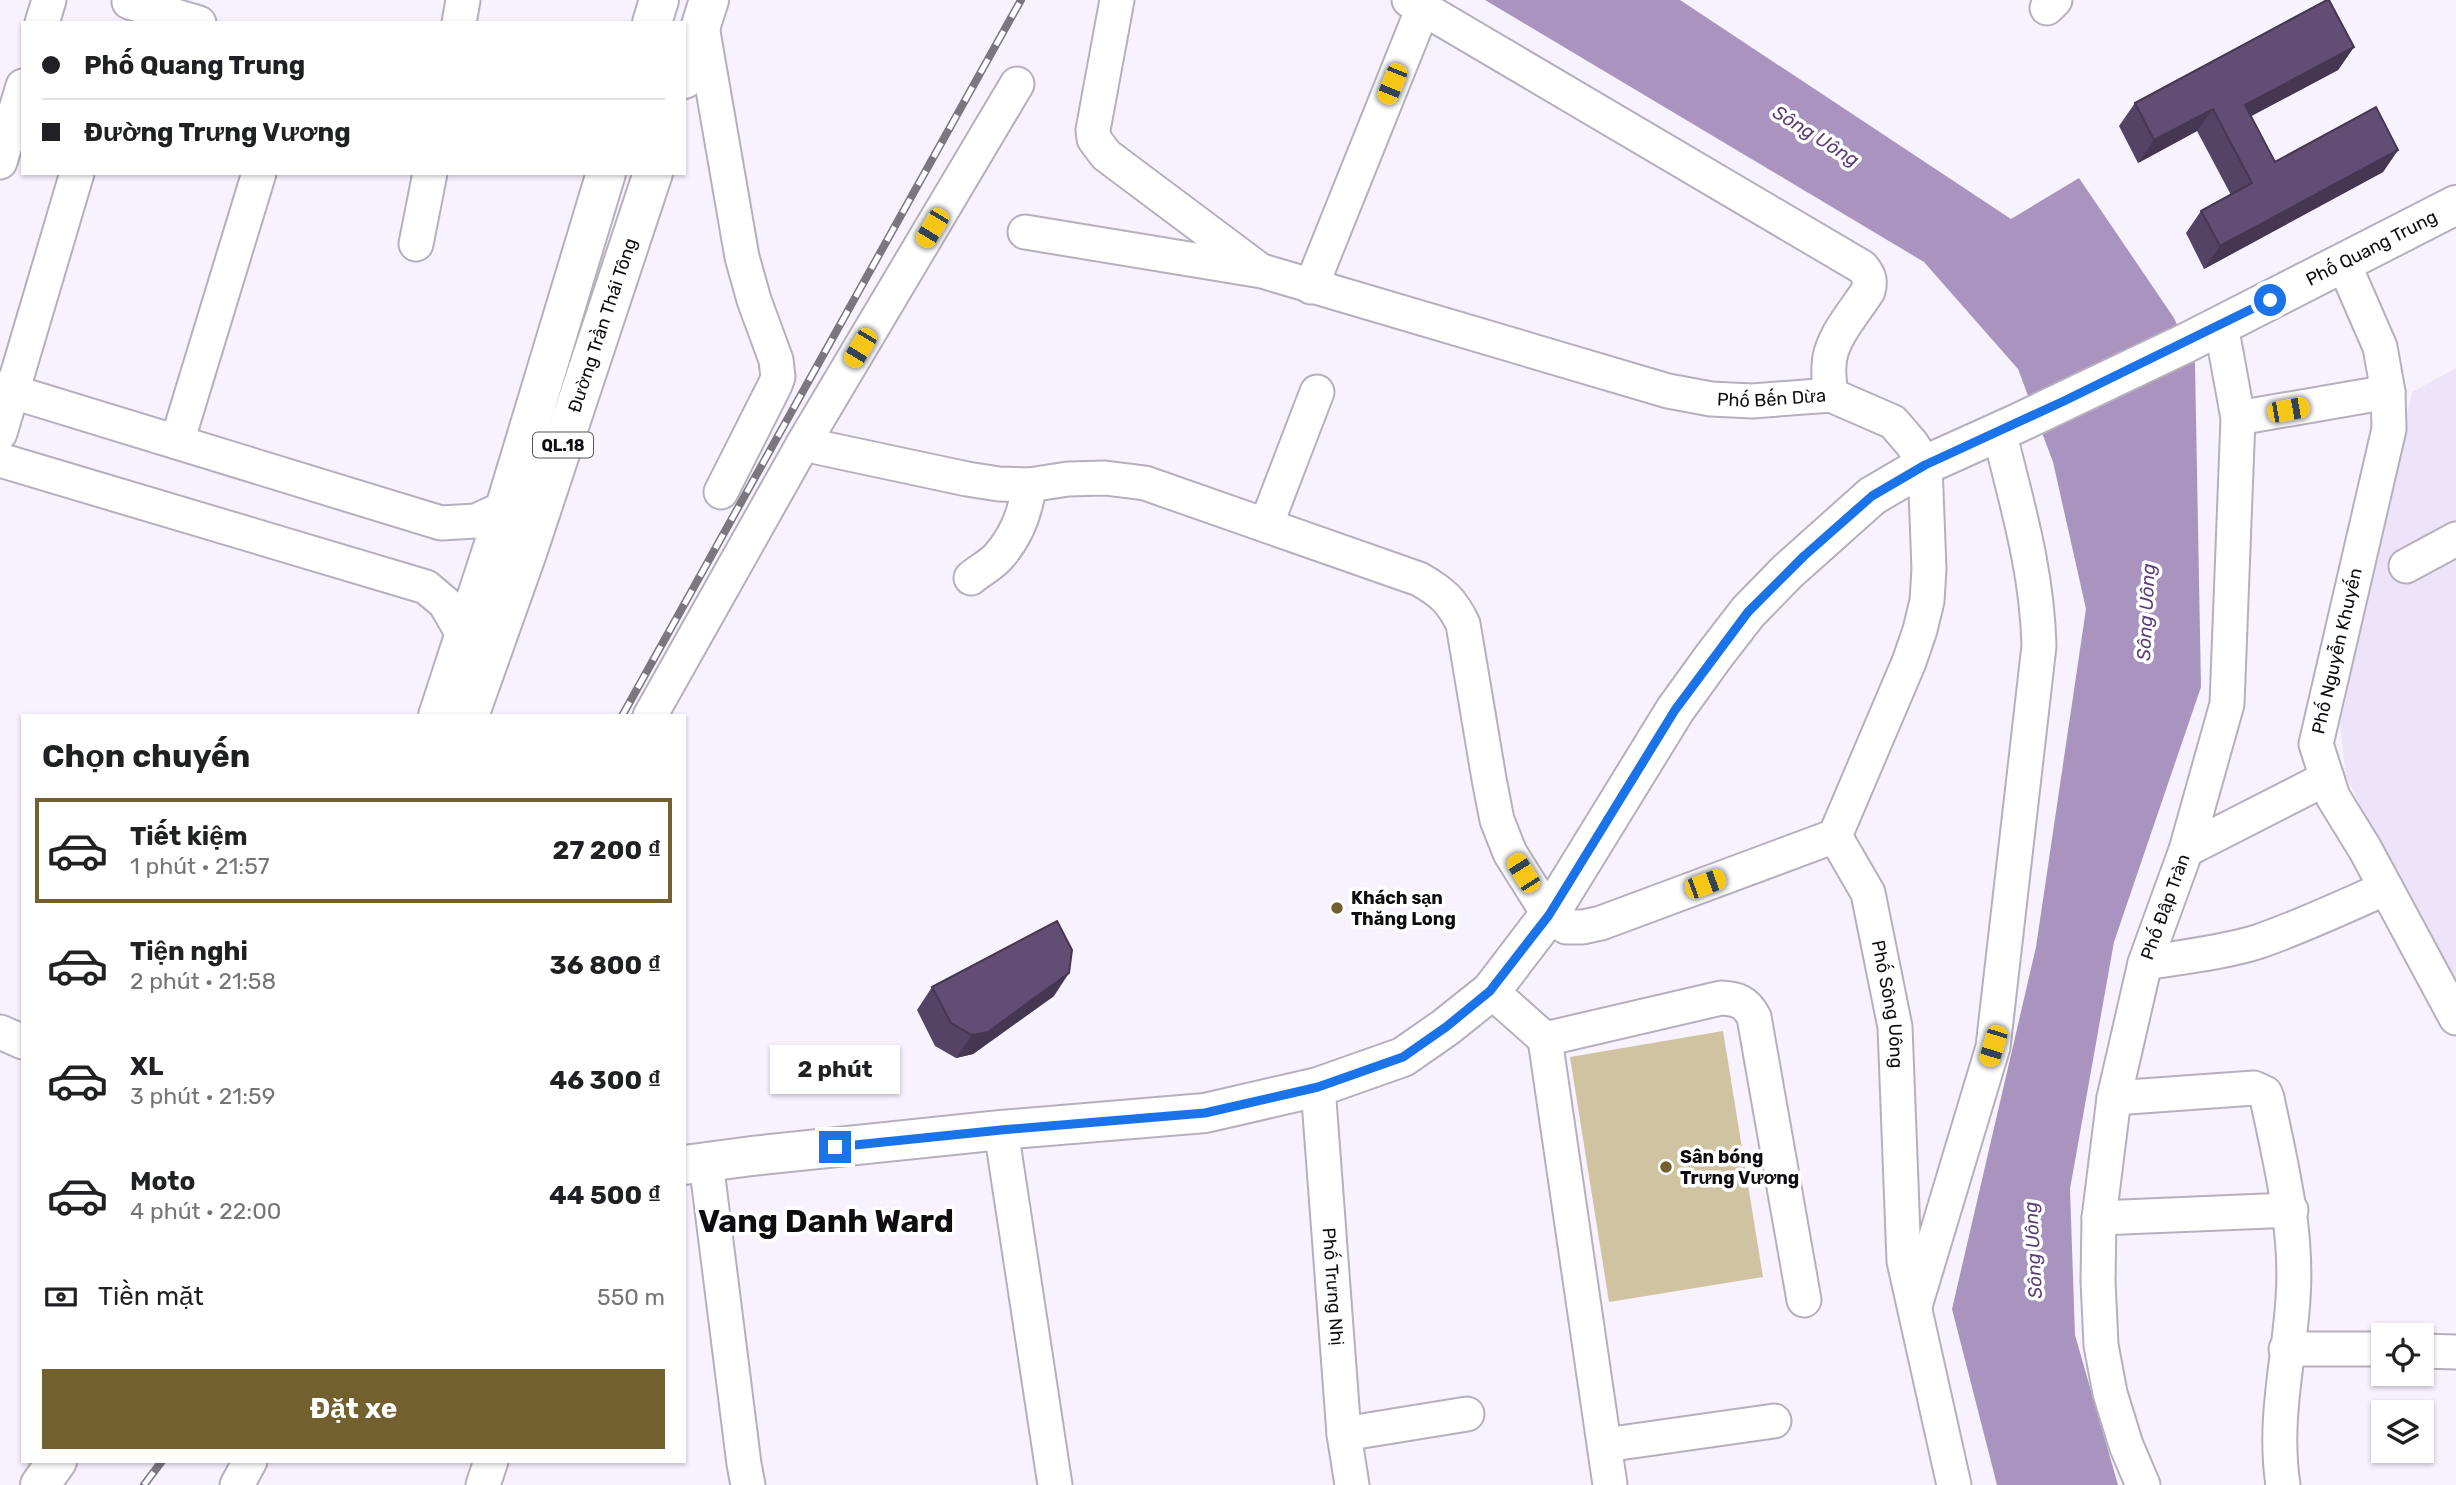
<!DOCTYPE html>
<html lang="vi">
<meta charset="utf-8">
<style>
body{margin:0;font-family:Rubik,sans-serif;background:#f2f2f2;color:#202124;height:100vh;display:flex;flex-direction:column;font-size:26px;white-space:nowrap}
*{box-sizing:border-box;margin:0}
p{font-size:23px;color:#757577}
.icon{flex:none;width:38px;height:38px;fill:none;stroke:currentColor;stroke-width:2;stroke-linecap:round;stroke-linejoin:round}
.map{position:relative;flex:1;overflow:hidden}
.details{position:absolute;left:21px;top:714px;width:665px;height:749px;display:flex;flex-direction:column;background:#fff;border-radius:0px;box-shadow:0 2px 5px #0004}
.details>*{flex:none}
.hud{position:absolute;left:21px;top:21px;width:665px;height:154px;border-radius:0px;box-shadow:0 2px 5px #0004;display:grid;align-content:center;height:154px;padding:0 21px;background:#fff}
.tools{position:absolute;left:2371px;top:1323px;display:grid;gap:14px}
.tools a{display:grid;place-items:center;width:63px;height:63px;border-radius:0px;background:#fff;box-shadow:0 2px 5px #0004;font-size:35px}
.end{position:absolute;width:32px;height:32px;margin:-16px;border:9px solid #1a73e8;background:#fff;box-shadow:0 0 0 4px #fff}
.from{border-radius:50%}
.bubble{position:absolute;height:49px;border-radius:0px;background:#fff;box-shadow:0 2px 5px #0004;font-size:23px;font-weight:700;line-height:49px;text-align:center}
.car{position:absolute;width:21px;height:42px;margin:-21px -10px;border-radius:9px;box-shadow:0 0 5px 2px #0007;background:linear-gradient(#f5c518 24%,#345 0 40%,#f5c518 0 76%,#345 0 86%,#f5c518 0)}
.hud b{display:flex;align-items:center;gap:24px;height:66px;font-size:26px}
.hud b+b{border-top:2px solid #e0e0e0}
.hud i{width:18px;height:18px;background:#202124}
ul{padding:0;list-style:none}
li{display:flex;align-items:center;gap:21px;height:105px;margin:0 14px 10px;padding:0 7px;border:4px solid transparent;border-radius:0px}
li div{flex:1}
li b{display:block;font-size:26px}
li em{font-style:normal;font-weight:700}
li.active{border-color:#72612f}
li>.icon{width:63px;height:63px;stroke-width:1.5}
h2{padding:0 21px;font-size:32px;line-height:84px}
.pay{display:flex;align-items:center;gap:18px;height:77px;padding:0 21px;font-size:26px}
.pay p{margin-inline-start:auto}
.action{display:flex;gap:14px;margin-top:auto;padding:14px 21px}
.action a{flex:1;height:80px;border-radius:0px;background:#72612f;color:#fff;font-size:28px;font-weight:700;line-height:80px;text-align:center}
.map>svg:first-child{display:block}
.built{fill:#eee4fa}
.green{fill:#d0c3a1}
.water{fill:#a994bf}
.lines{fill:none;stroke-linecap:round;stroke-linejoin:round}
.minor-casing{stroke:#b6afbd;stroke-width:37}
.major-casing{stroke:#b6afbd;stroke-width:42}
.highway-casing{stroke:#b6afbd;stroke-width:42}
.minor{stroke:#fff;stroke-width:33}
.major{stroke:#fff;stroke-width:38}
.highway{stroke:#fff;stroke-width:38}
.rail-casing{stroke:#7b777f;stroke-width:8}
.rail{stroke:#fff;stroke-width:5;stroke-dasharray:16;stroke-linecap:butt}
.wall{fill:#544365}
.shaded-wall{fill:#453752}
.building{fill:#624e75;stroke:#453752;stroke-width:2}
.route{stroke:#1a73e8;stroke-width:9}
.poi-dot{fill:#72612f;stroke:#fff;stroke-width:2.5}
.labels{text-anchor:middle;dominant-baseline:central;stroke-width:7;stroke-linejoin:round;paint-order:stroke}
.shield{fill:#fff;stroke:#575659;stroke-width:2}
.shield-label{font-size:16px;font-weight:bold;fill:#0f0d12}
.street-label{font-size:18px;fill:#0f0d12;stroke:#fff}
.poi-label{font-size:18px;font-weight:bold;fill:#0f0d12;stroke:#fff;text-anchor:start}
.water-label{font-size:19px;font-style:italic;fill:#5c3f77;stroke:#fff}
.town-label{font-size:32px;font-weight:bold;fill:#0f0d12;stroke:#fff}
</style>
<div class="map">
<svg width="2456" height="1485" viewBox="0 0 2456 1485">
<rect width="100%" height="100%" fill="#f8f2fe"/>
<path class="built" d="M2456 368V995L2346 777 2340 725 2412 392Z"/>
<path class="green" d="M1723 1031 1763 1277 1609 1302 1570 1057Z"/>
<path class="water" d="M1485 0H1680L2011 219 2079 178 2174 318 2195 363 2201 687 2114 942 2070 1189 2075 1335 2118 1485H1997L1952 1309 2036 947 2086 609 2053 462 2018 369 1924 262Z"/>
<g class="lines">
<defs>
<g id="minor">
<path d="M1117 0 1093 130 1094 139 1106 155 1257 268"/>
<path d="M1409 0 1862 267C1869 275 1871 281 1868 291 1854 313 1829 340 1829 366 1828 376 1830 386 1831 395"/>
<path d="M129 2 199 23"/>
<path d="M2047 8 2055 0"/>
<path d="M42 23 49 0"/>
<path d="M459 23 463 0"/>
<path d="M702 26 742 257 754 300 776 360 778 377 775 385 721 492"/>
<path d="M0 162 23 86"/>
<path id="s1" d="M1025 232 1262 271 1668 391 1711 399 1752 401 1831 395 1893 422 1912 444 1925 465 1929 569 1927 601 1920 630 1909 662 1835 836"/>
<path d="M416 244 430 173"/>
<path d="M2343 262 2380 347 2388 392 2389 429 2316 744 2333 797 2365 849 2456 1018"/>
<path d="M1311 287 1423 8"/>
<path d="M0 388 441 523 476 521 506 507"/>
<path d="M2238 418 2388 392"/>
<path d="M0 433 77 173"/>
<path d="M177 442 259 173"/>
<path id="s2" d="M803 444 967 479 999 484 1029 485 1068 479 1105 478 1145 483 1419 579C1442 592 1452 601 1463 624L1489 779 1497 820 1510 853 1549 915 1566 927H1583L1601 923 1835 836 1868 893 1895 1027 1904 1261 1954 1485"/>
<path d="M0 460 426 587 445 603 464 636"/>
<path d="M1266 525 1317 392"/>
<path d="M2406 566 2456 539"/>
<path d="M971 578C979 571 991 565 998 557 1016 537 1026 511 1029 485"/>
<path d="M650 716 803 444 1017 84"/>
<path d="M2186 850 2327 778"/>
<path d="M2145 963C2182 957 2221 953 2257 942 2301 927 2343 907 2386 888"/>
<path d="M1491 991 1545 1039 1721 998C1738 999 1746 1002 1754 1017L1804 1300"/>
<path d="M0 1032 23 1042"/>
<path d="M1545 1039 1610 1485"/>
<path id="s3" d="M1318 1087 1344 1434 1352 1485"/>
<path d="M2114 1098 2254 1088 2265 1093 2267 1098C2281 1165 2298 1231 2293 1299 2289 1362 2273 1420 2283 1485"/>
<path d="M1001 1130 1055 1485"/>
<path d="M706 1162 744 1464 748 1485"/>
<path d="M2099 1218 2291 1210"/>
<path d="M1915 1306 1993 1047 2039 646C2037 569 2017 505 1999 431"/>
<path d="M2286 1349H2384"/>
<path d="M2422 1351 2456 1352"/>
<path d="M1344 1434 1467 1414"/>
<path d="M1605 1445 1774 1421"/>
<path d="M237 1485 250 1461"/>
<path d="M483 1485 491 1461"/>
<path id="s4" d="M2143 1485 2126 1445 2110 1393 2101 1345 2098 1281 2099 1218 2114 1098 2145 963 2186 850 2227 704 2238 418 2221 325"/>
</g>
<g id="major">
<path id="s5" d="M684 1165 752 1156 1001 1130 1205 1113 1318 1087 1403 1057 1446 1027 1491 991 1549 915 1675 710 1714 656 1748 612 1788 571 1872 496 1925 465 2016 424 2186 343 2456 205"/>
</g>
<g id="highway">
<path d="M652 23 659 0"/>
<path d="M684 79 709 0"/>
<path d="M438 716 495 541 606 173"/>
<path id="s6" d="M469 716 527 553 653 173"/>
<path d="M40 1485 57 1461"/>
</g>
</defs>
<use href="#minor" class="minor-casing"/>
<use href="#major" class="major-casing"/>
<use href="#highway" class="highway-casing"/>
<use href="#minor" class="minor"/>
<use href="#major" class="major"/>
<use href="#highway" class="highway"/>
<defs>
<g id="rail">
<path d="M622 716 1021 0"/>
<path d="M144 1485 162 1461"/>
</g>
</defs>
<use href="#rail" class="rail-casing"/>
<use href="#rail" class="rail"/>
</g>
<g class="wall">
<path d="M2354 47 2338 70 2251 116 2275 162 2398 150 2383 172 2204 269 2186 233 2201 211 2231 195 2197 131 2138 163 2119 126 2135 103Z"/>
<path d="M932 987 1054 996 973 1054 956 1058 935 1046 917 1010Z"/>
</g>
<g class="shaded-wall">
<path d="M2354 47 2338 70 2229 128 2245 105Z"/>
<path d="M2213 109 2197 131 2138 163 2154 140Z"/>
<path d="M2398 150 2383 172 2204 269 2220 246Z"/>
<path d="M1069 973 1054 996 973 1054 956 1058 972 1035Z"/>
</g>
<g class="building">
<path d="M2327 0H2329L2354 47 2245 105 2275 162 2376 107 2398 150 2220 246 2201 211 2252 183 2213 109 2154 140 2135 103Z"/>
<path d="M1057 921 1072 950 1069 973 988 1032 972 1035 951 1023 932 987Z"/>
</g>
<g class="lines">
<path class="route" d="M835 1147 1001 1130 1205 1113 1318 1087 1403 1057 1446 1027 1490 991 1549 915 1675 710 1748 612 1804 556 1872 496 1925 465 2064 401 2270 300"/>
</g>
<g class="poi-dot">
<circle cx="1337" cy="908" r="7"/>
<circle cx="1666" cy="1167" r="7"/>
</g>
<g class="labels">
<rect class="shield" x="533" y="432.5" width="60" height="25" rx="5"/>
<g class="shield-label">
<text x="563" y="445">QL.18</text>
</g>
<g class="street-label">
<text stroke="none"><textPath href="#s5" startOffset="2026">Phố Quang Trung</textPath></text>
<text stroke="none"><textPath href="#s6" startOffset="413">Đường Trần Thái Tông</textPath></text>
<text stroke="none"><textPath href="#s1" startOffset="768">Phố Bến Dừa</textPath></text>
<text transform="translate(2337 651) rotate(-77)">Phố Nguyễn Khuyến</text>
<text stroke="none"><textPath href="#s4" startOffset="593">Phố Đập Tràn</textPath></text>
<text stroke="none"><textPath href="#s2" startOffset="1494">Phố Sông Uông</textPath></text>
<text stroke="none"><textPath href="#s3" startOffset="200">Phố Trưng Nhị</textPath></text>
</g>
<g class="poi-label">
<text x="1351" y="898">Khách sạn<tspan x="1351" dy="21">Thăng Long</tspan></text>
<text x="1680" y="1157">Sân bóng<tspan x="1680" dy="21">Trưng Vương</tspan></text>
</g>
<g class="water-label">
<text transform="translate(1816 136) rotate(32)">Sông Uông</text>
<text transform="translate(2146 612) rotate(-87)">Sông Uông</text>
<text transform="translate(2033 1250) rotate(-93)">Sông Uông</text>
</g>
<g class="town-label">
<text x="826" y="1221">Vang Danh Ward</text>
</g>
</g>
</svg>
<div class="tools">
<a><svg class="icon" aria-label="locate" viewBox="0 0 24 24"><circle cx="12" cy="12" r="6"/><path d="M12 2v4M12 18v4M2 12h4M18 12h4"/></svg></a>
<a><svg class="icon" aria-label="layers" viewBox="0 0 24 24"><path d="M12 4l9 5-9 5-9-5zM3 14l9 5 9-5"/></svg></a>
</div>
<i class="end from" style="left:2270px;top:300px"></i>
<i class="end" style="left:835px;top:1147px"></i>
<div class="bubble" style="left:770px;top:1045px;width:130px">2 phút</div>
<i class="car" style="left:1392px;top:84px;rotate:202deg"></i>
<i class="car" style="left:932px;top:228px;rotate:211deg"></i>
<i class="car" style="left:860px;top:348px;rotate:211deg"></i>
<i class="car" style="left:2288px;top:410px;rotate:80deg"></i>
<i class="car" style="left:1523px;top:873px;rotate:328deg"></i>
<i class="car" style="left:1705px;top:884px;rotate:70deg"></i>
<i class="car" style="left:1993px;top:1046px;rotate:197deg"></i>
<div class="hud">
<b><i class="from"></i>Phố Quang Trung</b>
<b><i></i>Đường Trưng Vương</b>
</div>
<section class="details">
<h2>Chọn chuyến</h2>
<ul>
<li class="active"><svg class="icon" aria-label="car" viewBox="0 0 24 24"><path d="M5 17H2v-5l4-1 3-4h7l3 4 3 1v5h-3M9 17h6M6 11h13"/><circle cx="7" cy="17" r="2"/><circle cx="17" cy="17" r="2"/></svg><div><b>Tiết kiệm</b><p>1 phút · 21:57</p></div><em>27 200 ₫</em></li>
<li><svg class="icon" aria-label="car" viewBox="0 0 24 24"><path d="M5 17H2v-5l4-1 3-4h7l3 4 3 1v5h-3M9 17h6M6 11h13"/><circle cx="7" cy="17" r="2"/><circle cx="17" cy="17" r="2"/></svg><div><b>Tiện nghi</b><p>2 phút · 21:58</p></div><em>36 800 ₫</em></li>
<li><svg class="icon" aria-label="car" viewBox="0 0 24 24"><path d="M5 17H2v-5l4-1 3-4h7l3 4 3 1v5h-3M9 17h6M6 11h13"/><circle cx="7" cy="17" r="2"/><circle cx="17" cy="17" r="2"/></svg><div><b>XL</b><p>3 phút · 21:59</p></div><em>46 300 ₫</em></li>
<li><svg class="icon" aria-label="car" viewBox="0 0 24 24"><path d="M5 17H2v-5l4-1 3-4h7l3 4 3 1v5h-3M9 17h6M6 11h13"/><circle cx="7" cy="17" r="2"/><circle cx="17" cy="17" r="2"/></svg><div><b>Moto</b><p>4 phút · 22:00</p></div><em>44 500 ₫</em></li>
</ul>
<div class="pay"><svg class="icon" aria-label="cash" viewBox="0 0 24 24"><path d="M3 7h18v10H3z"/><circle cx="12" cy="12" r="2"/></svg>Tiền mặt<p>550 m</p></div>
<div class="action"><a>Đặt xe</a></div>
</section>
</div>
